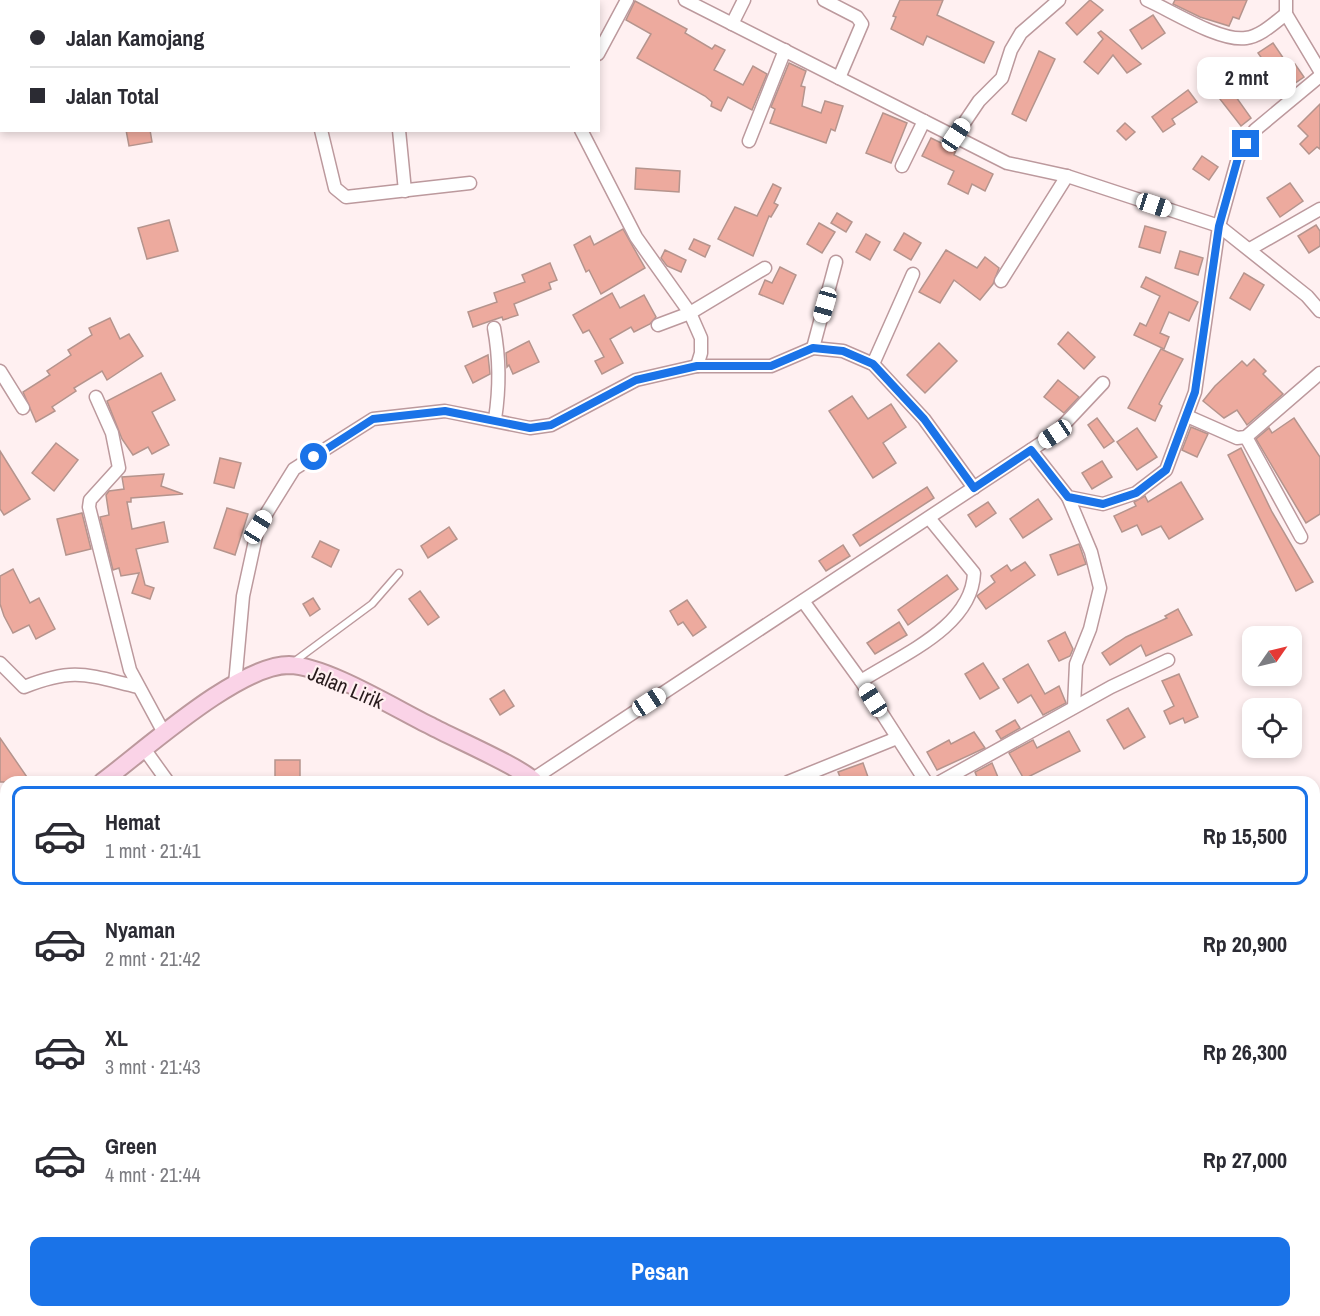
<!DOCTYPE html>
<html lang="id">
<meta charset="utf-8">
<style>
body{margin:0;font-family:"Archivo Narrow",sans-serif;background:#f7f7f7;color:#2b2b33;height:100vh;display:flex;flex-direction:column;font-size:22px;white-space:nowrap}
*{box-sizing:border-box;margin:0}
p{font-size:20px;color:#7c7c81}
.icon{flex:none;width:33px;height:33px;fill:none;stroke:currentColor;stroke-width:2;stroke-linecap:round;stroke-linejoin:round}
.map{position:relative;flex:1;overflow:hidden}
.details{position:absolute;left:0px;top:776px;width:1320px;height:542px;display:flex;flex-direction:column;background:#fff;border-radius:18px 18px 0 0;box-shadow:0 3px 9px #0003}
.details>*{flex:none}
.banner{position:absolute;left:0px;top:0px;width:600px;height:132px;box-shadow:0 3px 9px #0003;display:grid;align-content:center;height:132px;padding:0 30px;background:#fff}
.needle{width:39px;rotate:56deg}
.fabs{position:absolute;left:1242px;top:626px;display:grid;gap:12px}
.fabs a{display:grid;place-items:center;width:60px;height:60px;border-radius:12px;background:#fff;box-shadow:0 3px 9px #0003;font-size:30px}
.end{position:absolute;width:27px;height:27px;margin:-14px;border:8px solid #1a73e8;background:#fff;box-shadow:0 0 0 3px #fff}
.from{border-radius:50%}
.bubble{position:absolute;height:42px;border-radius:12px;background:#fff;box-shadow:0 3px 9px #0003;font-size:20px;font-weight:700;line-height:42px;text-align:center}
.car{position:absolute;width:18px;height:36px;margin:-18px -9px;border-radius:8px;box-shadow:0 0 4px 2px #0007;background:linear-gradient(#fff 24%,#345 0 40%,#fff 0 76%,#345 0 86%,#fff 0)}
.banner b{display:flex;align-items:center;gap:21px;height:57px;font-size:22px}
.banner b+b{border-top:2px solid #e1e1e2}
.banner i{width:15px;height:15px;background:#2b2b33}
ul{padding:10px 0 0;list-style:none}
li{display:flex;align-items:center;gap:18px;height:99px;margin:0 12px 9px;padding:0 18px;border:3px solid transparent;border-radius:12px}
li div{flex:1}
li b{display:block;font-size:22px}
li em{font-style:normal;font-weight:700}
li.current{border-color:#1a73e8}
li>.icon{width:54px;height:54px;stroke-width:1.5}
.cta{display:flex;gap:12px;margin-top:auto;padding:12px 30px}
.cta a{flex:1;height:69px;border-radius:12px;background:#1a73e8;color:#fff;font-size:24px;font-weight:700;line-height:69px;text-align:center}
.map>svg:first-child{display:block}
.building{fill:#edaa9e;stroke:#b5948d;stroke-width:1.5}
.lines{fill:none;stroke-linecap:round;stroke-linejoin:round}
.service-casing{stroke:#bc999d;stroke-width:9}
.minor-casing{stroke:#bc999d;stroke-width:15}
.secondary-casing{stroke:#bc999d;stroke-width:20}
.service{stroke:#fff;stroke-width:6}
.minor{stroke:#fff;stroke-width:12}
.secondary{stroke:#fad3e7;stroke-width:16}
.route{stroke:#1a73e8;stroke-width:8}
.labels{text-anchor:middle;dominant-baseline:central;stroke-width:4.5;stroke-linejoin:round;paint-order:stroke}
.street-label{font-size:21px;fill:#281b1c;stroke:#fff0f1}
</style>
<div class="map">
<svg width="1320" height="1316" viewBox="0 0 1320 1316">
<rect width="100%" height="100%" fill="#fff0f1"/>
<g class="building">
<path d="M900 0H943L937 15 994 42 984 63 927 36 923 45 891 29 896 17 893 16Z"/>
<path d="M1090 0 1103 10 1077 35 1066 23Z"/>
<path d="M1175 0H1247L1239 19 1233 17 1229 26 1200 17 1173 4Z"/>
<path d="M635 1 687 29 685 33 712 49 715 45 725 50 714 70 743 85 753 66 767 74 752 110 728 97 721 111 711 106 712 102 705 96 637 58 651 34 626 20Z"/>
<path d="M1153 15 1165 33 1142 49 1130 30Z"/>
<path d="M1101 31 1111 39 1141 64 1127 73 1113 55 1098 74 1084 62 1103 39 1098 33Z"/>
<path d="M1273 43 1290 68 1295 64 1304 77 1273 98 1258 77 1270 70 1258 53Z"/>
<path d="M1039 51 1055 59 1026 121 1012 114Z"/>
<path d="M789 63 806 71 801 86 805 87 802 106 821 113 825 101 843 106 835 131 831 129 826 143 770 123 775 109 771 107Z"/>
<path d="M1234 82 1242 93 1236 97 1251 118 1241 126 1216 94Z"/>
<path d="M1188 90 1197 102 1172 119 1175 124 1163 132 1152 117Z"/>
<path d="M1320 104V149L1317 147 1309 154 1300 144 1308 136 1298 126Z"/>
<path d="M883 113 907 123 891 163 866 153Z"/>
<path d="M1125 123 1135 132 1126 140 1117 131Z"/>
<path d="M126 130H150L152 142 129 146Z"/>
<path d="M931 138 956 150 954 155 993 174 985 191 972 184 968 194 948 184 954 171 922 156Z"/>
<path d="M1202 156 1218 167 1209 180 1193 169Z"/>
<path d="M636 168 680 171 679 192 635 189Z"/>
<path d="M1290 183 1303 201 1280 217 1267 198Z"/>
<path d="M773 184 781 188 774 203 778 205 771 217 769 216 753 256 718 239 735 207 757 216Z"/>
<path d="M837 213 852 222 846 232 831 223Z"/>
<path d="M169 220 178 251 147 259 138 228Z"/>
<path d="M819 223 835 232 822 253 807 244Z"/>
<path d="M1316 225 1320 231V246L1309 253 1298 236Z"/>
<path d="M1145 226 1166 232 1160 253 1139 247Z"/>
<path d="M623 229 645 268 601 294 589 270 586 272 574 245 590 236 594 245Z"/>
<path d="M904 233 921 243 911 260 894 250Z"/>
<path d="M866 234 880 242 870 260 856 252Z"/>
<path d="M694 239 710 246 705 257 689 249Z"/>
<path d="M665 250 686 260 681 272 667 266 661 258Z"/>
<path d="M946 250 977 268 985 257 999 268 993 284 980 300 954 280 940 303 919 292Z"/>
<path d="M1180 251 1203 258 1198 275 1175 268Z"/>
<path d="M550 263 557 280 549 283 551 289 514 304 518 315 503 320 502 317 473 327 468 312 497 302 494 293 525 282 522 275Z"/>
<path d="M780 267 796 275 783 304 759 294 765 280 772 283Z"/>
<path d="M1244 273 1264 285 1250 310 1230 298Z"/>
<path d="M1146 277 1198 302 1189 321 1169 312 1160 333 1169 337 1164 349 1134 335 1140 323 1146 326 1160 296 1141 287Z"/>
<path d="M612 293 620 308 644 295 656 317 650 324 634 332 631 327 610 339 623 363 602 374 595 361 604 357 589 330 583 333 573 315Z"/>
<path d="M110 318 120 339 129 334 143 356 107 380 102 371 74 388 76 391 52 407 55 411 36 422 23 392 50 375 47 371 71 355 68 350 92 335 89 328Z"/>
<path d="M1068 332 1095 357 1084 369 1058 344Z"/>
<path d="M529 341 539 362 513 374 509 365 507 367 506 353Z"/>
<path d="M939 343 957 361 925 393 907 375Z"/>
<path d="M1161 349 1183 359 1159 404 1162 406 1155 421 1128 408Z"/>
<path d="M488 355 490 374 473 383 465 366Z"/>
<path d="M1254 359 1266 371 1263 374 1283 394 1247 425 1237 410 1224 418 1203 401 1215 386 1242 361 1247 366Z"/>
<path d="M161 373 175 400 152 412 169 445 152 454 148 447 133 455 122 439 107 401Z"/>
<path d="M1058 380 1079 397 1064 413 1044 397Z"/>
<path d="M852 396 868 419 891 404 906 427 883 443 896 463 873 478 829 411Z"/>
<path d="M1097 418 1114 441 1104 448 1088 425Z"/>
<path d="M1294 418 1320 457V514L1306 523 1256 439 1269 428 1272 433Z"/>
<path d="M1191 427 1208 434 1197 457 1182 450Z"/>
<path d="M1137 428 1157 457 1137 470 1117 442Z"/>
<path d="M56 443 78 460 54 491 32 473Z"/>
<path d="M1241 448 1272 512 1313 582 1296 591 1228 455Z"/>
<path d="M0 451 30 499 4 515 0 509Z"/>
<path d="M220 458 241 463 234 488 214 483Z"/>
<path d="M1102 461 1112 477 1092 489 1082 473Z"/>
<path d="M164 474 161 486 183 494 131 498V502H127L132 529 164 522 168 542 136 549 145 585 154 588 150 599 132 593 139 573 121 576 119 568 113 570 100 517 109 515 106 495 109 491 124 489 122 477Z"/>
<path d="M1181 482 1203 519 1169 539 1161 526 1142 535 1137 525 1122 532 1114 516 1136 506 1134 502 1145 496 1148 502Z"/>
<path d="M927 487 934 498 860 546 853 535Z"/>
<path d="M1038 499 1052 519 1023 538 1010 519Z"/>
<path d="M988 502 996 513 976 527 968 515Z"/>
<path d="M227 508 248 514 235 555 214 548Z"/>
<path d="M82 513 91 549 66 555 57 519Z"/>
<path d="M449 527 457 539 428 558 421 546Z"/>
<path d="M320 541 339 550 331 567 312 557Z"/>
<path d="M1079 544 1086 564 1058 575 1050 555Z"/>
<path d="M843 545 850 556 826 571 819 561Z"/>
<path d="M1025 562 1035 575 986 609 977 596 995 582 991 576 1007 565 1011 571Z"/>
<path d="M13 569 30 603 39 598 55 629 36 639 29 625 13 633 4 616 0 604V576Z"/>
<path d="M947 575 958 589 908 625 898 610Z"/>
<path d="M420 591 439 617 428 625 409 599Z"/>
<path d="M313 598 320 609 310 616 303 604Z"/>
<path d="M687 600 706 627 693 636 683 622 678 625 670 611Z"/>
<path d="M1178 609 1192 635 1146 656 1141 645 1110 665 1102 653 1126 637 1167 618 1165 616Z"/>
<path d="M899 622 907 635 875 654 867 643Z"/>
<path d="M1065 632 1073 649 1070 656 1059 661 1048 641Z"/>
<path d="M983 663 999 688 980 699 965 674Z"/>
<path d="M1028 664 1045 694 1059 686 1066 703 1043 715 1031 695 1018 703 1003 679Z"/>
<path d="M1179 674 1198 717 1185 723 1183 718 1170 724 1164 711 1174 706 1162 681Z"/>
<path d="M504 690 514 706 500 715 490 699Z"/>
<path d="M1128 708 1145 737 1124 749 1107 720Z"/>
<path d="M1015 720 1020 728 1001 739 996 731Z"/>
<path d="M1069 731 1080 751 1024 779 1009 753 1033 740 1037 748Z"/>
<path d="M974 732 985 748 937 770 927 752 949 740 951 744Z"/>
<path d="M0 738 27 777 21 782H0Z"/>
<rect x="275" y="760" width="25" height="22"/>
<path d="M863 763 868 777 857 782H842L838 772Z"/>
<path d="M992 763 1000 782H979L975 772Z"/>
</g>
<g class="lines">
<defs>
<g id="service">
<path d="M295 661 372 604 399 573"/>
<path d="M754 1316 755 1311"/>
</g>
<g id="minor">
<path d="M120 0 122 2"/>
<path d="M283 0V2"/>
<path d="M685 0 1007 163 1067 176 1219 226 1307 296 1320 311"/>
<path d="M824 0 857 17 862 24 839 78"/>
<path d="M1147 0C1172 11 1220 42 1246 38 1261 36 1274 23 1286 14"/>
<path d="M1286 0V14L1320 71"/>
<path d="M94 2 97 0"/>
<path d="M213 2 215 0"/>
<path d="M732 24 744 0"/>
<path d="M598 54 627 0"/>
<path d="M0 62 2 61"/>
<path d="M321 130 335 188 346 197 470 183"/>
<path d="M399 130 405 191"/>
<path d="M581 130 636 237 690 313 701 338V353L697 366"/>
<path d="M956 135 979 101 1002 78 1011 50 1021 33 1059 0"/>
<path d="M749 141 785 50"/>
<path d="M902 166 924 121"/>
<path d="M1250 249 1320 209"/>
<path d="M1001 281 1067 176"/>
<path d="M658 325 690 313 765 268"/>
<path d="M494 328C500 360 500 387 495 419"/>
<path d="M813 348 836 262"/>
<path d="M873 364 913 274"/>
<path d="M0 371 23 408"/>
<path d="M96 397 112 433 119 468 90 500 89 507 130 670 164 733"/>
<path d="M1187 416 1237 438 1246 437 1320 373"/>
<path d="M1246 437 1301 537"/>
<path d="M1031 450 1068 497 1103 504 1136 493 1166 470 1195 392 1219 226 1238 158 1255 130 1320 76"/>
<path d="M1068 497 1091 552 1100 588 1090 629 1076 664 1074 707"/>
<path d="M803 601 861 681 926 782"/>
<path d="M0 663 24 687C75 667 87 675 138 687"/>
<path d="M861 681C901 655 972 627 974 573L929 518"/>
<path d="M235 684 243 596 258 527 294 469 373 419 445 411 530 428 551 425 636 380 697 366H771L813 348 843 351 873 364 924 419 974 488"/>
<path d="M145 750 168 782"/>
<path d="M533 779 1055 434 1103 383"/>
<path d="M788 782 897 738"/>
<path d="M940 782 1111 687 1168 660"/>
<path d="M1314 815 1320 812"/>
<path d="M0 898 6 903"/>
<path d="M1314 945 1320 943"/>
<path d="M0 1017 6 1014"/>
<path d="M1314 1102 1320 1105"/>
<path d="M418 1311 421 1316"/>
<path d="M1085 1311 1109 1316"/>
<path d="M430 1316 434 1311"/>
<path d="M767 1316 774 1311"/>
</g>
<g id="secondary">
<path d="M102 782C145 750 238 665 289 665 327 666 396 709 431 726 451 737 525 769 535 782"/>
<path d="M0 852 6 848"/>
<path d="M895 1311 899 1316"/>
</g>
</defs>
<use href="#service" class="service-casing"/>
<use href="#minor" class="minor-casing"/>
<use href="#secondary" class="secondary-casing"/>
<use href="#service" class="service"/>
<use href="#minor" class="minor"/>
<use href="#secondary" class="secondary"/>
</g>
<g class="lines">
<path class="route" d="M314 457 373 419 445 411 530 428 551 425 636 380 697 366H771L813 348 843 351 873 364 924 419 974 488 1031 450 1068 497 1103 504 1136 493 1166 470 1195 392 1219 226 1238 158 1246 144"/>
</g>
<g class="labels">
<g class="street-label">
<text transform="translate(346 687) rotate(23)">Jalan Lirik</text>
</g>
</g>
</svg>
<div class="fabs">
<a><svg class="needle" viewBox="-14 -14 28 28"><path d="M0-13l5 13h-10z" fill="#e53935"/><path d="M0 13l5-13h-10z" fill="#7c7c81"/></svg></a>
<a><svg class="icon" aria-label="locate" viewBox="0 0 24 24"><circle cx="12" cy="12" r="6"/><path d="M12 2v4M12 18v4M2 12h4M18 12h4"/></svg></a>
</div>
<i class="end from" style="left:314px;top:457px"></i>
<i class="end" style="left:1246px;top:144px"></i>
<div class="bubble" style="left:1197px;top:57px;width:99px">2 mnt</div>
<i class="car" style="left:956px;top:135px;rotate:34deg"></i>
<i class="car" style="left:1154px;top:205px;rotate:108deg"></i>
<i class="car" style="left:825px;top:305px;rotate:196deg"></i>
<i class="car" style="left:1055px;top:434px;rotate:236deg"></i>
<i class="car" style="left:258px;top:527px;rotate:32deg"></i>
<i class="car" style="left:873px;top:700px;rotate:327deg"></i>
<i class="car" style="left:649px;top:702px;rotate:57deg"></i>
<div class="banner">
<b><i class="from"></i>Jalan Kamojang</b>
<b><i></i>Jalan Total</b>
</div>
<section class="details">
<ul>
<li class="current"><svg class="icon" aria-label="car" viewBox="0 0 24 24"><path d="M5 17H2v-5l4-1 3-4h7l3 4 3 1v5h-3M9 17h6M6 11h13"/><circle cx="7" cy="17" r="2"/><circle cx="17" cy="17" r="2"/></svg><div><b>Hemat</b><p>1 mnt · 21:41</p></div><em>Rp 15,500</em></li>
<li><svg class="icon" aria-label="car" viewBox="0 0 24 24"><path d="M5 17H2v-5l4-1 3-4h7l3 4 3 1v5h-3M9 17h6M6 11h13"/><circle cx="7" cy="17" r="2"/><circle cx="17" cy="17" r="2"/></svg><div><b>Nyaman</b><p>2 mnt · 21:42</p></div><em>Rp 20,900</em></li>
<li><svg class="icon" aria-label="car" viewBox="0 0 24 24"><path d="M5 17H2v-5l4-1 3-4h7l3 4 3 1v5h-3M9 17h6M6 11h13"/><circle cx="7" cy="17" r="2"/><circle cx="17" cy="17" r="2"/></svg><div><b>XL</b><p>3 mnt · 21:43</p></div><em>Rp 26,300</em></li>
<li><svg class="icon" aria-label="car" viewBox="0 0 24 24"><path d="M5 17H2v-5l4-1 3-4h7l3 4 3 1v5h-3M9 17h6M6 11h13"/><circle cx="7" cy="17" r="2"/><circle cx="17" cy="17" r="2"/></svg><div><b>Green</b><p>4 mnt · 21:44</p></div><em>Rp 27,000</em></li>
</ul>
<div class="cta"><a>Pesan</a></div>
</section>
</div>
